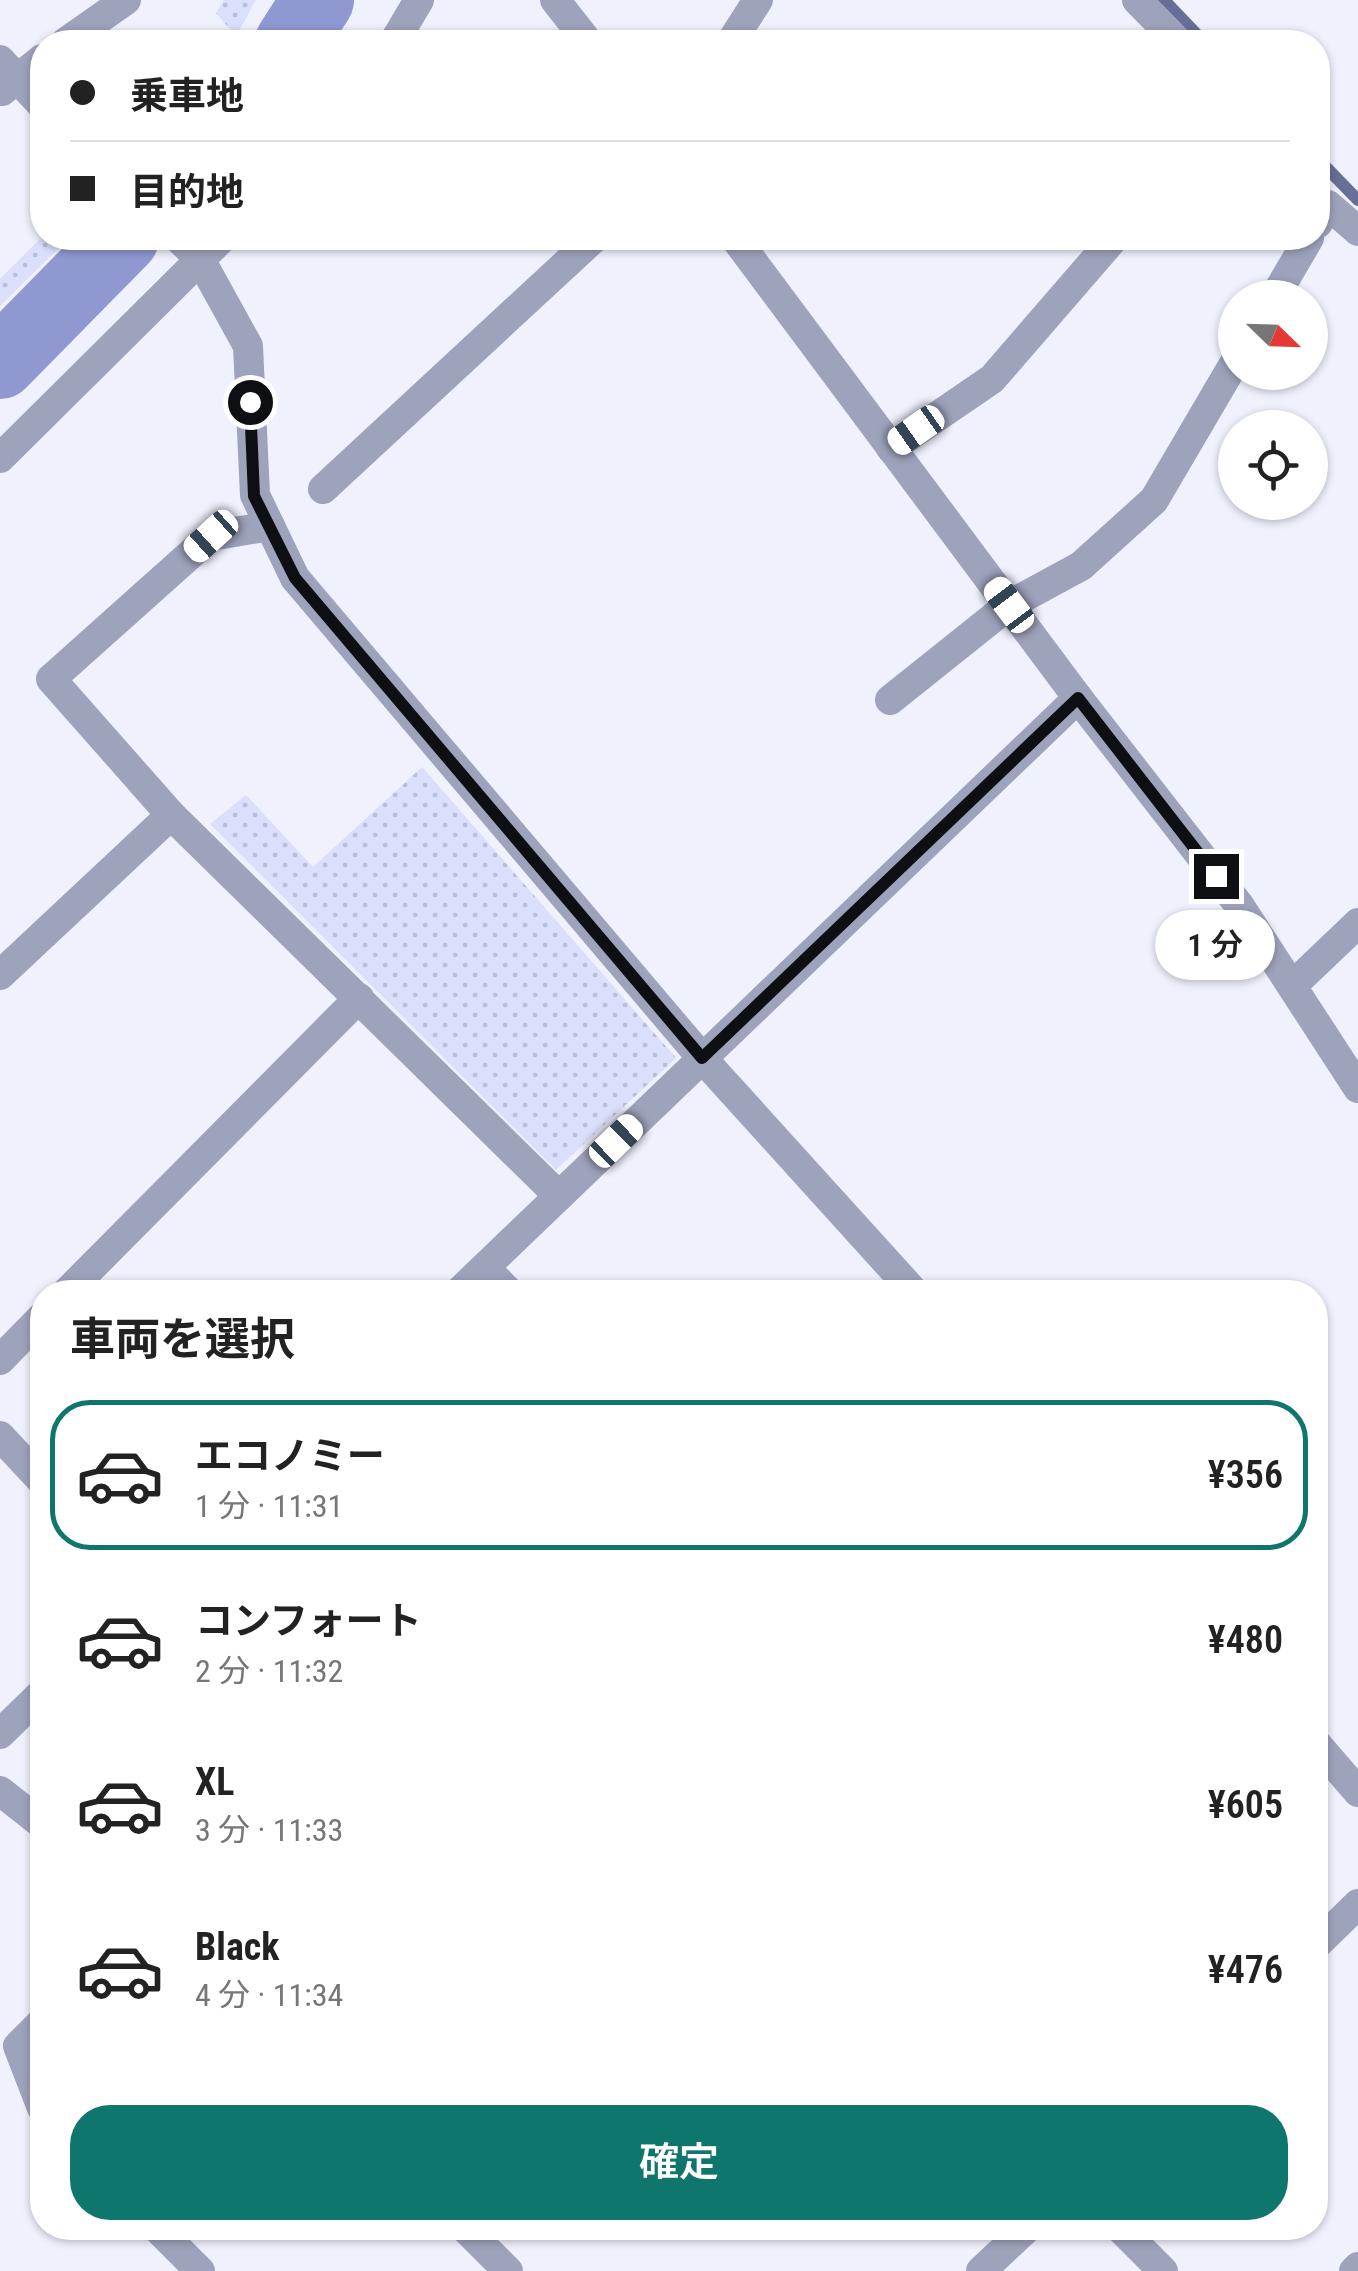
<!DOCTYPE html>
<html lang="ja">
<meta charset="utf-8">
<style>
body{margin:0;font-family:"Roboto Condensed","Noto Sans JP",sans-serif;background:#f6f6f6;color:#222;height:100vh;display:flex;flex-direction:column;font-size:38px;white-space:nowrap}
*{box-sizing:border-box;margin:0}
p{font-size:32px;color:#767676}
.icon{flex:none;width:55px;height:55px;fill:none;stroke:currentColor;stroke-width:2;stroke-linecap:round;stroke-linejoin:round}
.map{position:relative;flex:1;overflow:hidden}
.drawer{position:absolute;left:30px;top:1280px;width:1298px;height:960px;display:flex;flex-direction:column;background:#fff;border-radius:40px;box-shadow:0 2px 8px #0004}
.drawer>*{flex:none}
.top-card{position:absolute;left:30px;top:30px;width:1300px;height:220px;border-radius:40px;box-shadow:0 2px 8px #0004;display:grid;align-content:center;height:220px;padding:0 40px;background:#fff}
.needle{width:65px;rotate:113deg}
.tools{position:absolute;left:1218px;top:280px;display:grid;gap:20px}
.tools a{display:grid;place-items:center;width:110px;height:110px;border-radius:50%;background:#fff;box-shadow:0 2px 8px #0004;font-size:50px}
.end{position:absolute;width:45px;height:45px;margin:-22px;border:12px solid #0e0f13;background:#fff;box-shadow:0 0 0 5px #fff}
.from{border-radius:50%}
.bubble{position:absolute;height:70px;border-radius:35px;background:#fff;box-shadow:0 2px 8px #0004;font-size:32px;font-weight:600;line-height:70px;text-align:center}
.car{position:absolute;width:30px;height:60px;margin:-30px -15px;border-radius:12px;box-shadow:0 0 8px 2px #0007;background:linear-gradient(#fff 24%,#345 0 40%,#fff 0 76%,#345 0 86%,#fff 0)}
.top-card b{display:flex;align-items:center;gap:35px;height:95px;font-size:38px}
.top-card b+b{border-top:2px solid #e0e0e0}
.top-card i{width:25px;height:25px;background:#222}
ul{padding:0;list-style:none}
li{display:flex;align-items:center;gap:30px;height:150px;margin:0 20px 15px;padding:0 20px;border:5px solid transparent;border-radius:40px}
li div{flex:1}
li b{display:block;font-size:38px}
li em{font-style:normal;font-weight:600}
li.current{border-color:#0f766e}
li>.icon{width:90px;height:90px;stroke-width:1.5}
h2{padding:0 40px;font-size:45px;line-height:120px}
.primary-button{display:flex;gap:20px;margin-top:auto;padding:20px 40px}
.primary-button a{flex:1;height:115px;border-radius:40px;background:#0f766e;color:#fff;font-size:40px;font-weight:600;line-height:115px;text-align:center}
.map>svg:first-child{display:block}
.grass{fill:url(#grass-dots)}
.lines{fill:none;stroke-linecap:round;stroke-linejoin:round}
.stream{stroke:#686f97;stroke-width:12}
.river{stroke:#8f98d0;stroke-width:72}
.minor{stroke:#9ea3bc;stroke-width:30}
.route{stroke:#0e0f13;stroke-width:12}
</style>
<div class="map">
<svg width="1358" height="2271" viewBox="0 0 1358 2271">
<defs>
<pattern id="grass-dots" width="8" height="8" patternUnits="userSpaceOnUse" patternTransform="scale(2.5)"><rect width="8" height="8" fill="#dadffb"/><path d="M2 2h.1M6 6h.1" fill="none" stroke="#babed6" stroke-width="1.8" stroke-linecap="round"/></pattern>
</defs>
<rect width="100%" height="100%" fill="#eff1fd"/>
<g class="grass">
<path d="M224 0H256L236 36 216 13Z"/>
<path d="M42 237 69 238 0 306V279Z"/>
<path d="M422 767 676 1058 556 1170 210 824 246 795 313 867Z"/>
</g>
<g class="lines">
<g class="stream">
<path d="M1164 0 1204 42"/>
<path d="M1318 159 1358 200"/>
</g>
<g class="river">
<path d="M291 42 318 0"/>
<path d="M0 363 123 238"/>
</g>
<g class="minor">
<path d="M555 0 588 42"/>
<path d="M1137 0 1178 42"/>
<path d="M66 42 126 0"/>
<path d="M394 42 419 0"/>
<path d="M731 42 758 0"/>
<path d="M0 60 42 105"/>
<path d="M2 91 42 59"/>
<path d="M1318 223 1328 205 1358 231"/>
<path d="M178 238 200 259 248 346 255 495 295 578 702 1058 914 1292"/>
<path d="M735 238 1078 698 1239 905 1358 1088"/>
<path d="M1274 298 1309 238"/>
<path d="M891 448 992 379 1114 238"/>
<path d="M0 458 222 238"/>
<path d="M323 489 594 238"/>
<path d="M270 526 211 536 51 679 171 815 559 1196"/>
<path d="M890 700 1009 605 1081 566 1154 500 1235 362"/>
<path d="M0 975 171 815"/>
<path d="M1292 986 1358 923"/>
<path d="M485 1268 509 1292"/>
<path d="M67 1292 359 998"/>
<path d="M459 1292 1078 698"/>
<path d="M0 1360 42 1317"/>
<path d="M0 1436 42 1481"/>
<path d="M0 1734 42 1693"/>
<path d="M1315 1742 1358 1792"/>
<path d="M0 1791 42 1824"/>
<path d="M1315 1946 1358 1904"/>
<path d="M42 2022 18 2046 42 2108"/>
<path d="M157 2228 200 2271"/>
<path d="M465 2228 508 2271"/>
<path d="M1120 2228 1163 2271"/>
<path d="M981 2271 1027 2228"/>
<path d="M1354 2271 1358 2267"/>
</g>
</g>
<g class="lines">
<path class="route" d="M250 402 254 496 295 578 702 1058 1078 698 1216 876"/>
</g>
</svg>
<div class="tools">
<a><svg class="needle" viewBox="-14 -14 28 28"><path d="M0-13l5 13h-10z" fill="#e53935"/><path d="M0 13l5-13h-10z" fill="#767676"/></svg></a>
<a><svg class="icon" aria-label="locate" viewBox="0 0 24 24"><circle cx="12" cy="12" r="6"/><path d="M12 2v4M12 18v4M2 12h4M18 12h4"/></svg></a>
</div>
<i class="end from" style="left:250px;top:402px"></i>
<i class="end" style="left:1216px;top:876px"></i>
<div class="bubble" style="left:1155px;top:910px;width:120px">1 分</div>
<i class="car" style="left:916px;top:430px;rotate:235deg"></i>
<i class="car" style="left:211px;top:536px;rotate:228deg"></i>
<i class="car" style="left:1009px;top:605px;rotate:323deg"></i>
<i class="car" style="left:616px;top:1141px;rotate:46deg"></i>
<div class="top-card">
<b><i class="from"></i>乗車地</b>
<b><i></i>目的地</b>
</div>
<section class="drawer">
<h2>車両を選択</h2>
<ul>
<li class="current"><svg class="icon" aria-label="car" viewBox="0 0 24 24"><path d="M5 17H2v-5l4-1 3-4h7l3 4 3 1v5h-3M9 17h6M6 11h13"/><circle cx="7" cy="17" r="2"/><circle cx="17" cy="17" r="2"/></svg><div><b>エコノミー</b><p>1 分 · 11:31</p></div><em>¥356</em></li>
<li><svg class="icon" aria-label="car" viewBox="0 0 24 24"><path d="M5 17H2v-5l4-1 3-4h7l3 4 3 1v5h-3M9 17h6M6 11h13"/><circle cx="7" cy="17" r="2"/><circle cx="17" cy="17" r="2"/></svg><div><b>コンフォート</b><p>2 分 · 11:32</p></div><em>¥480</em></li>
<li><svg class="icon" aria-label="car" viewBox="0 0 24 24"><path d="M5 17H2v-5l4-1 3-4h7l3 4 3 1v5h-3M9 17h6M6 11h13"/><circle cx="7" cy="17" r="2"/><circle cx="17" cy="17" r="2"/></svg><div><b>XL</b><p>3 分 · 11:33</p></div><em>¥605</em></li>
<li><svg class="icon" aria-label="car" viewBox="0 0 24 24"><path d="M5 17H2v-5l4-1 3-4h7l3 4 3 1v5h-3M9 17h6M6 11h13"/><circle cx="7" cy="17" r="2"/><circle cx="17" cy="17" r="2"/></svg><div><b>Black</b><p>4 分 · 11:34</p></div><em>¥476</em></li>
</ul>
<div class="primary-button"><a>確定</a></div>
</section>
</div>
